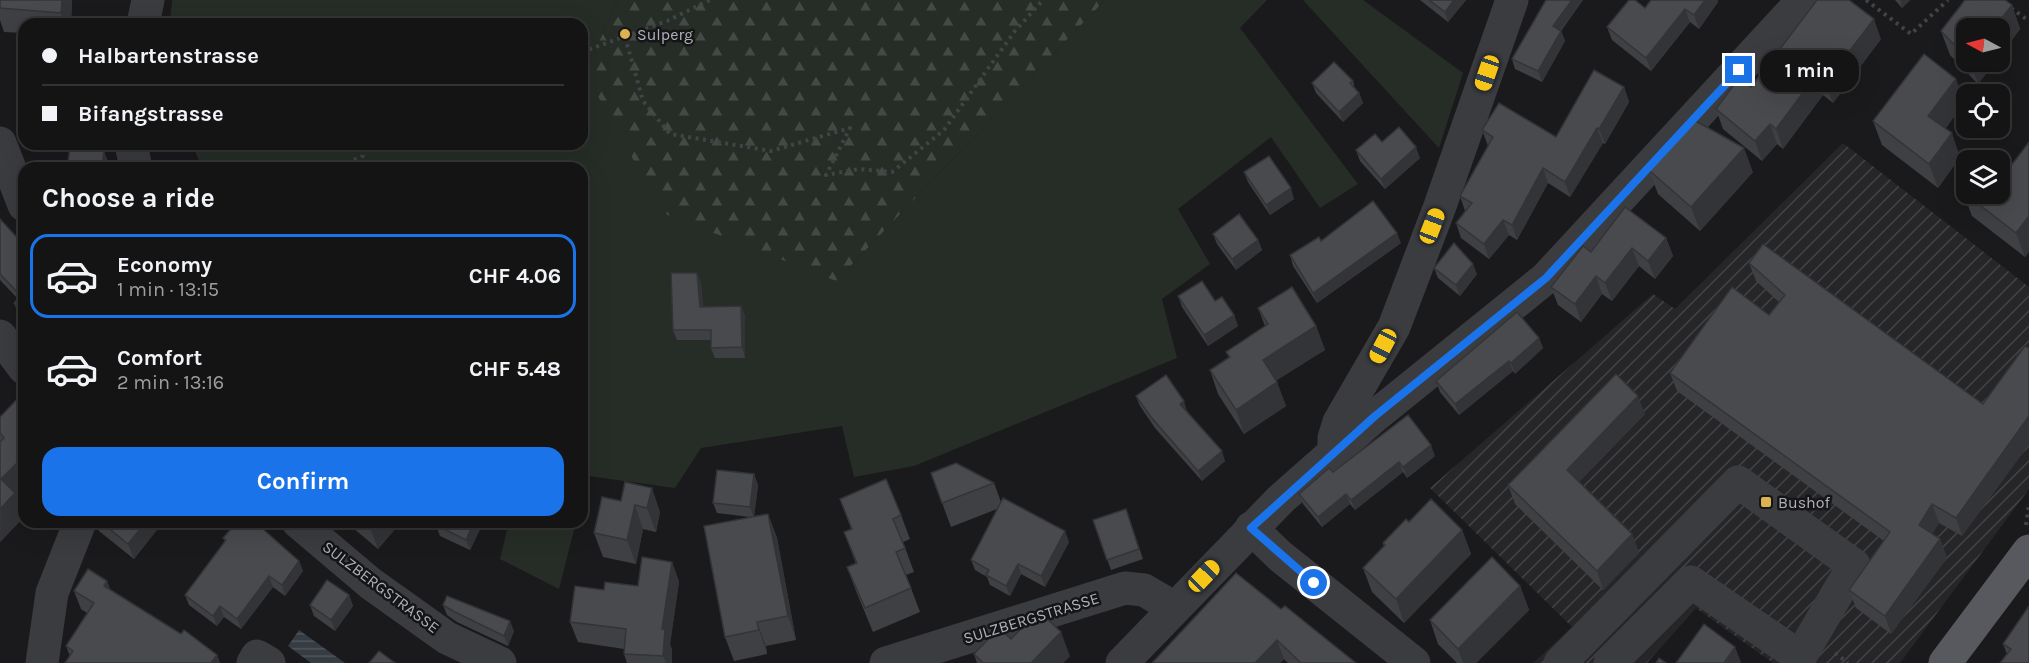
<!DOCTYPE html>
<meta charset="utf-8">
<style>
body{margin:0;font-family:Karla,sans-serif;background:#212122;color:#f1f3f6;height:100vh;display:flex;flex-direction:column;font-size:22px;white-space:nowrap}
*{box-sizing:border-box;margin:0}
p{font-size:20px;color:#9d9ea0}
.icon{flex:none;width:33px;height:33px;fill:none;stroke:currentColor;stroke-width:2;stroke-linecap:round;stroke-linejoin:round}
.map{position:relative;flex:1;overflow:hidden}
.details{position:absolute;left:18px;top:162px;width:570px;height:366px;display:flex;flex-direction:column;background:#141415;border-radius:18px;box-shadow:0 6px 24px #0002,0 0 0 2px #333334}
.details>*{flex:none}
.top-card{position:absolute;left:18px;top:18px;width:570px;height:132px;border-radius:18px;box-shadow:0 6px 24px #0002,0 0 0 2px #333334;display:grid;align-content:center;height:132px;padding:0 24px;background:#141415}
.needle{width:39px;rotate:277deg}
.controls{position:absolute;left:1956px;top:18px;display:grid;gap:12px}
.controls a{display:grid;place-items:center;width:54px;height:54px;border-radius:12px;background:#141415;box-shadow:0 6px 24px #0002,0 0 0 2px #333334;font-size:30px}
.end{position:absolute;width:27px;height:27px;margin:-14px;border:8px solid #1a73e8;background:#fff;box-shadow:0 0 0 3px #fff}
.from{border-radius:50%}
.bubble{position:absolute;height:42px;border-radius:18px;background:#141415;box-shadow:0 6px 24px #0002,0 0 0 2px #333334;font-size:20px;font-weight:700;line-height:42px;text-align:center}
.car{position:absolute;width:18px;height:36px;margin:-18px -9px;border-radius:8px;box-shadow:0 0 4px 2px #0007;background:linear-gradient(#f5c518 24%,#345 0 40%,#f5c518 0 76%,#345 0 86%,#f5c518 0)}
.top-card b{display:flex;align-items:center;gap:21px;height:57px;font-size:22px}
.top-card b+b{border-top:2px solid #333334}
.top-card i{width:15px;height:15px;background:#f1f3f6}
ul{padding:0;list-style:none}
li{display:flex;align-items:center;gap:18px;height:84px;margin:0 12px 9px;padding:0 12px;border:3px solid transparent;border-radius:18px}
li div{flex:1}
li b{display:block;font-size:22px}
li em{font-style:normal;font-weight:700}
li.selected{border-color:#1a73e8}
li>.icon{width:54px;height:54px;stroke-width:1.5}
h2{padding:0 24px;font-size:27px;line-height:72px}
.cta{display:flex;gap:12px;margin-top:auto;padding:12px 24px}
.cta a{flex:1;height:69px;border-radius:18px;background:#1a73e8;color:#fff;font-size:24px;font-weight:700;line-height:69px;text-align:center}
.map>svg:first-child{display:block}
.industrial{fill:url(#industrial-furrows)}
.green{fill:#262d27}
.forest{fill:url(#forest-firs)}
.water{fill:url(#water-rules)}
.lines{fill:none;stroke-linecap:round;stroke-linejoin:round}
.path{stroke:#414347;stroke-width:4;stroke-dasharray:3 4.5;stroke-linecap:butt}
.minor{stroke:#3b3c40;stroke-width:33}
.major{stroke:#58595f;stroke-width:33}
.wall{fill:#3f4043}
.shaded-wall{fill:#333437}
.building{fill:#494a4e;stroke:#333437;stroke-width:1.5}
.route{stroke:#1a73e8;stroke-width:8}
.poi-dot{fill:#ddb250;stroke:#151517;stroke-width:2}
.labels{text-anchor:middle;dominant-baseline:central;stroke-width:5;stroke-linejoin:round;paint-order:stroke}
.poi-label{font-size:16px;fill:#aeb1ba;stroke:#151517;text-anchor:start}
.street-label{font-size:16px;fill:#aeb1ba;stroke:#151517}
</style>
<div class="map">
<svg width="2029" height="663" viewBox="0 0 2029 663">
<defs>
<pattern id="industrial-furrows" width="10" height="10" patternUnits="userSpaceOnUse" patternTransform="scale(1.5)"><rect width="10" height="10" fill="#262629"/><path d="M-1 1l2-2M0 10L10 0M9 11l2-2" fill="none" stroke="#434346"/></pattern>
<pattern id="forest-firs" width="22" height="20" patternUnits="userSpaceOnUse" patternTransform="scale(1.5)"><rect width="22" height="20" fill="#262d27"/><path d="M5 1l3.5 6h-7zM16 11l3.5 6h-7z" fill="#434944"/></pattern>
<pattern id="water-rules" width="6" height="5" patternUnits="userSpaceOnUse" patternTransform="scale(1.5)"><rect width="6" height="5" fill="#353c43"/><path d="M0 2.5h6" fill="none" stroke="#50565c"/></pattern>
</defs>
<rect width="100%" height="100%" fill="#1a1a1c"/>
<path class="industrial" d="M1843 143 2029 287V489L1900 663H1773L1696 608 1647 663H1533L1572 627 1430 488 1653 294 1675 309Z"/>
<g class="green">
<path d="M172 0H618L585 73 836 281 1105 0H1267L1240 28 1358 184 1320 208 1271 137 1178 209 1210 264 1162 299 1177 358 914 466 854 477 842 426 701 448 675 488 588 476 582 499V168H202L192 144H582V24H170Z"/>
<path d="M1303 0H1363L1463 73 1439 148Z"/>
<path d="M509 522H576L559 589 500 559Z"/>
</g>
<path class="forest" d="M618 0H1105L836 281 663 213 585 73Z"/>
<path class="water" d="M299 630 345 663H311L288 646Z"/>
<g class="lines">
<g class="path">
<path d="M1866 0 1911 34 1948 0"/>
<path d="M2011 8 2029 21"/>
<path d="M625 37 643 101 670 134 771 151 850 128 826 175 859 169 892 172 944 130 1015 31 1043 0"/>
<path d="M582 52 667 21 710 0"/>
<path d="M333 168 363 156 360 144"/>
<path d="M2026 525 2029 504"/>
<path d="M1835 653 1848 663"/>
</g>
<g class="minor">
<path d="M143 24 148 0"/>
<path d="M0 143 24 205"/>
<path d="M131 144 136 168"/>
<path d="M0 336 24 368"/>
<path d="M1334 452V438L1339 422 1394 327 1440 206 1512 0"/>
<path d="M298 522 370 583 447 638 500 663"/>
<path d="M1251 528 1280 556 1414 663"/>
<path d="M42 663 52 593 80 522"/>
<path d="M253 663 257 656 269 663"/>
<path d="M886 663 1125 588 1144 590 1173 607"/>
<path d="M1122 663 1281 499 1375 416 1546 278 1803 0"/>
<path d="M1560 663 1738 482 1854 565 1800 657 1691 582 1610 663"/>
</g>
<path class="major" d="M1945 663 2029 551"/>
</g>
<g class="wall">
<path d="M0 0H72L71 24H24V33L4 32 0 20Z"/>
<path d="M1420 0H1466L1448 22Z"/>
<path d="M1546 0H1583L1561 31 1565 41 1542 82 1515 69 1512 59Z"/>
<path d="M1895 0H1910L1902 8Z"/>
<path d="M1965 0H2005L2012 5 2020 29 2000 56V28H1966V62H1995L1978 84 1950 55 1941 31Z"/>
<path d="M1718 2 1699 29 1690 22 1651 71 1612 40 1607 27 1645 8Z"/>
<path d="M1881 39 1833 103 1823 95 1783 149 1777 144 1762 161 1723 129 1716 109 1751 87Z"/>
<path d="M1956 79 1964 103 1945 129 1960 157 1938 188 1882 145 1873 121Z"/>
<path d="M1353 81 1355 89 1359 93 1363 103 1343 122 1316 93 1312 83Z"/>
<path d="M1624 87 1629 102 1605 144 1603 143 1570 197 1548 183 1517 240 1509 235 1489 259 1461 238 1456 223 1465 211 1460 196 1488 146 1482 130 1556 137Z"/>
<path d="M1382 142 1420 158 1385 189 1360 161 1356 150Z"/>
<path d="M2029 142V252L2025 257 1972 216 1963 192 2004 175Z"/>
<path d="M1649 170 1753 172 1700 231 1658 194Z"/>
<path d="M1244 172 1294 199 1270 215 1248 182Z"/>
<path d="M0 219 24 245V320L18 313 14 303 18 299 0 280Z"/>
<path d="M1213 234 1258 240 1262 250 1236 270 1217 244Z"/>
<path d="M1666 238 1673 256 1655 279 1639 266 1612 301 1602 294 1581 322 1558 305 1551 287 1591 252Z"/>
<path d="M1321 241 1401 243 1317 303 1293 266 1290 255Z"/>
<path d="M1749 263 1983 404 2029 348V444L1962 536 1939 523 1932 534 1940 539 1947 558 1891 634 1856 608 1849 590 1884 541 1677 391 1670 373 1769 315 1779 302 1756 281Z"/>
<path d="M1434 268 1477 274 1460 296 1438 278Z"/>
<path d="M697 273 701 283 703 307 741 306 745 316V358H715L711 348V340H677L673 330Z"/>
<path d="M1178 296 1215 301 1234 315 1238 326 1208 346 1182 307Z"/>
<path d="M1258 308 1316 326 1325 350 1276 380 1286 406 1244 434 1218 394 1210 370 1229 358 1226 352 1265 326Z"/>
<path d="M1539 338 1543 348 1515 374 1513 371 1459 415 1440 392 1436 381Z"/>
<path d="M1136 396 1187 411 1225 461 1202 481 1155 428 1140 406Z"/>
<path d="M1645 414 1579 482 1632 534 1639 553 1603 590 1515 504 1508 485Z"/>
<path d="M0 417 16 496 24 517 0 542Z"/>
<path d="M1435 456 1407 478 1403 472 1355 510 1350 504 1322 527 1303 504 1299 494 1333 472Z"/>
<path d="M931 473 994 483 1001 502 1069 542 1045 587 1021 574 1010 596 990 585 987 577 975 570 971 560 997 509 951 527Z"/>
<path d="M754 474 758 485 754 516 768 514 777 538 796 640 766 646 767 654 734 661 725 637 750 517 717 513 713 503Z"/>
<path d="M625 482 660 512 656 532 643 529 636 564 603 557 594 533 621 501Z"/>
<path d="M840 499 901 515 910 539 903 542 914 572 906 575 920 612 873 632 856 591 847 567 856 564 844 532 851 529Z"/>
<path d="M1126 509 1143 559 1111 570 1093 520Z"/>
<path d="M96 522H163L134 559 99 531Z"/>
<path d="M346 522H401L378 549Z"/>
<path d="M438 522H482L483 523 470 550 440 536 436 525Z"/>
<path d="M1409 522 1462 530 1471 554 1404 623 1372 592 1363 568 1384 547 1383 543Z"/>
<path d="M223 538 299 561 303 571 285 596 273 587 241 629 224 617 217 626 189 605 185 595 225 542Z"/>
<path d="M672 562 679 582 670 644 672 650V663H627L624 654V649L578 642 570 622 604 590 638 586Z"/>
<path d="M107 581 110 589 181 634 217 655 220 663H65L70 656 66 646 87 613 81 609 74 591Z"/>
<path d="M1520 586 1529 610 1476 663H1457L1438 644 1430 620Z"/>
<path d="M349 595 353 606 335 631 314 616 310 605Z"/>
<path d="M443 605 514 631 508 646 457 622 447 615Z"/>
<path d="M1281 609 1356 663H1288L1284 659 1280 663H1152Z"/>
<path d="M1011 639 1070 656 1063 663H977L974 654Z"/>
<path d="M2003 644 2029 663 2007 654Z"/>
</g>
<g class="shaded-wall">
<path d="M62 0H72L71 24H65L61 13Z"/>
<path d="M1454 0H1466L1448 22 1445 12Z"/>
<path d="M1572 0H1583L1556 36 1553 26Z"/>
<path d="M1705 0H1718V2L1699 29 1694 15Z"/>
<path d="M1900 0H1910L1902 8Z"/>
<path d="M2012 5 2020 29 2000 56V28H1994Z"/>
<path d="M1685 9 1690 22 1651 71 1646 58Z"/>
<path d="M1874 19 1881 39 1833 103 1825 83Z"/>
<path d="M1561 31 1565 41 1542 82 1538 71Z"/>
<path d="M1970 62H1995L1978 84Z"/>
<path d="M1816 75 1823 95 1783 149 1776 129Z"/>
<path d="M1956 79 1964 103 1937 140 1928 116Z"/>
<path d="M1624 87 1629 102 1605 144 1599 129Z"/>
<path d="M1359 93 1363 103 1343 122 1339 112Z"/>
<path d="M1770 124 1777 144 1762 161 1755 141Z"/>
<path d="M1597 128 1603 143 1570 197 1565 182Z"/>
<path d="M1952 133 1960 157 1938 188 1929 164Z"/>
<path d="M1416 147 1420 158 1385 189 1381 179Z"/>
<path d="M1744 148 1753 172 1700 231 1691 207Z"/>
<path d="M104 151 108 161 107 168H102Z"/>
<path d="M1543 168 1548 183 1517 240 1512 225Z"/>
<path d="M1291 188 1294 199 1270 215 1266 205Z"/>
<path d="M2029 216V252L2025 257 2016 233Z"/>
<path d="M1503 220 1509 235 1489 259 1484 244Z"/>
<path d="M1397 233 1401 243 1317 303 1313 293Z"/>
<path d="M1666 238 1673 256 1655 279 1648 261Z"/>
<path d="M1258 240 1262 250 1236 270 1232 259Z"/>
<path d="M1632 248 1639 266 1612 301 1605 283Z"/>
<path d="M1473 264 1477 274 1460 296 1456 285Z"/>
<path d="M697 273 701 283 703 317 700 307Z"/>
<path d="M1596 276 1602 294 1581 322 1575 304Z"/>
<path d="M741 306 745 316V358L742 347Z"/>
<path d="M1234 315 1238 326 1208 346 1204 335Z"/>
<path d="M1316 326 1325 350 1271 384 1263 360Z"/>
<path d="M1539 338 1543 348 1515 374 1511 363Z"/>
<path d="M1509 361 1513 371 1459 415 1455 404Z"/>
<path d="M1277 382 1286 406 1244 434 1236 410Z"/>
<path d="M1638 396 1645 414 1573 488 1567 470Z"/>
<path d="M1184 401 1187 411 1180 404Z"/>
<path d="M2029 416V444L1962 536 1956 518Z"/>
<path d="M1431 445 1435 456 1407 478 1403 467Z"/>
<path d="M1222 451 1225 461 1202 481 1198 471Z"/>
<path d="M24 456V488L16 496 24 517 0 542 1 479Z"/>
<path d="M1399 462 1403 472 1355 510 1351 500Z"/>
<path d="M754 474 758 485 754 518 750 507Z"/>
<path d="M652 488 660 512 656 532 647 508Z"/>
<path d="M1346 494 1350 504 1322 527 1318 517Z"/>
<path d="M1932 504 1939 523 1926 543 1919 525Z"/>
<path d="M635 505 643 529 636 564 627 540Z"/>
<path d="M768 514 777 538 796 640 788 616Z"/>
<path d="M146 522H163L134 559 128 544Z"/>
<path d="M372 522H401L378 549 369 525Z"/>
<path d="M474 522 483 523 470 550 466 540Z"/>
<path d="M1462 530 1471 554 1404 623 1396 599Z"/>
<path d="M1065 531 1069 542 1045 587 1041 576Z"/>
<path d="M1632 534 1639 553 1603 590 1597 571Z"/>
<path d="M1940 539 1947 558 1891 634 1885 616Z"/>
<path d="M299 561 303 571 285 596 282 585Z"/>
<path d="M672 562 679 582 670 644 672 650V663H666L663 656 662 629Z"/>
<path d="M1018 564 1021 574 1010 596 1006 586Z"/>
<path d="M269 576 273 587 241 629 237 619Z"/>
<path d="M107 581 114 599 104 586Z"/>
<path d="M1520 586 1529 610 1476 663H1463L1458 649Z"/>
<path d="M349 595 353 606 335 631 331 620Z"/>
<path d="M220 606 224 617 217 626 213 616Z"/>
<path d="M510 621 514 631 508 646 504 636Z"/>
<path d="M757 622 766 646 767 654 759 630Z"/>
<path d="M1061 632 1070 656 1063 663H1033L1032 662Z"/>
<path d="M1277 640 1284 659 1280 663H1255Z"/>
<path d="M1735 647 1741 662 1740 663H1724Z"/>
<path d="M217 655 220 663H211Z"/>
</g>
<g class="building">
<path d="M0 0H62L61 13 0 8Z"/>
<path d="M1429 0H1454L1445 12Z"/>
<path d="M1546 0H1572L1553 26 1561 31 1538 71 1512 59Z"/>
<path d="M1629 0H1635L1645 8 1651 0H1705L1694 15 1685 9 1646 58 1607 27Z"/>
<path d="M1817 0H1849L1874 19 1825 83 1816 75 1776 129 1770 124 1755 141 1716 109 1739 78 1751 87Z"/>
<path d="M1965 0H2005L2012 5 1994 28H1966V57L1941 31Z"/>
<path d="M1924 54 1956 79 1928 116 1952 133 1929 164 1873 121Z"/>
<path d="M1334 62 1353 81 1350 83 1359 93 1339 112 1312 83Z"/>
<path d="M1594 70 1624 87 1599 129 1597 128 1565 182 1543 168 1512 225 1503 220 1484 244 1456 223 1472 203 1460 196 1493 137 1482 130 1499 103 1556 137Z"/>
<path d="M1694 120 1744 148 1691 207 1649 170Z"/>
<path d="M1399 127 1416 147 1381 179 1356 150 1375 134 1382 142Z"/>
<path d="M2029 142V216L2016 233 1963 192 1966 188V194H2000V171L2004 175Z"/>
<path d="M70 147 104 151 102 168H67Z"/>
<path d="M1269 156 1291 188 1266 205 1244 172Z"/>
<path d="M1373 201 1397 233 1313 293 1290 255 1319 237 1321 241Z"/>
<path d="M1625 207 1666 238 1648 261 1632 248 1605 283 1596 276 1575 304 1551 287 1583 246 1591 252Z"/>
<path d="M1239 214 1258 240 1232 259 1213 234Z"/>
<path d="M0 219 24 245V252L21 255 24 259V314L14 303 21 296 0 274Z"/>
<path d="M1454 243 1473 264 1456 285 1434 268Z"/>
<path d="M1763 244 1983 404 2025 346 2029 348V416L1956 518 1932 504 1919 525 1940 539 1885 616 1849 590 1890 532 1670 373 1732 287 1769 315 1785 295 1749 263Z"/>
<path d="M671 273H697L700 307 741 306 742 347 711 348V330H673Z"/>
<path d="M1202 281 1215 301 1222 297 1234 315 1204 335 1178 296Z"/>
<path d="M1292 287 1316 326 1263 360 1277 382 1236 410 1210 370 1230 357 1226 352 1268 324 1258 308Z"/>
<path d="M1517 312 1539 338 1511 363 1509 361 1455 404 1436 381Z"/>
<path d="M1616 374 1638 396 1567 470 1632 534 1597 571 1508 485Z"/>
<path d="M1166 375 1184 401 1180 404 1222 451 1198 471 1151 417 1136 396Z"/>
<path d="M21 395 24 398V456L1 479 15 493 0 509V442L4 438 0 433V417Z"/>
<path d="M1408 415 1431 445 1403 467 1399 462 1351 500 1346 494 1318 517 1299 494 1329 468 1333 472Z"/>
<path d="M956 463 994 483 942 503 931 473Z"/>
<path d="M717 470 754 474 750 507 713 503Z"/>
<path d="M886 479 901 515 893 519 905 548 896 552 911 588 865 608 847 567 857 563 844 532 852 529 840 499Z"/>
<path d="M625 482 652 488 647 508 635 505 627 540 594 533 602 497 621 501Z"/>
<path d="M1003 498 1065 531 1041 576 1018 564 1006 586 986 575 989 570 971 560Z"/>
<path d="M1431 499 1462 530 1396 599 1363 568 1385 545 1383 543 1406 519 1409 522Z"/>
<path d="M1126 509 1139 549 1107 560 1093 520Z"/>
<path d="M768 514 788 616 757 622 759 630 725 637 704 526Z"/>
<path d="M101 522H146L128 544Z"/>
<path d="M237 522H255L299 561 282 585 269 576 237 619 220 606 213 616 185 595 226 540 223 538Z"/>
<path d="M438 522H474L466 540 436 525Z"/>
<path d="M642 557 672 562 662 629H665L663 656 624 654 626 629 570 622 575 586 604 590 605 582 638 586Z"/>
<path d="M1492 557 1520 586 1458 649 1430 620Z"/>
<path d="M88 569 107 581 104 586 181 634 184 630 217 655 211 663H65L73 651 66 646 94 603 74 591Z"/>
<path d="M1236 573 1281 609 1285 606 1356 663H1301L1277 640 1255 663H1152Z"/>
<path d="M327 580 349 595 331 620 310 605Z"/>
<path d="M447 596 510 621 504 636 453 611 443 605Z"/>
<path d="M2029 606V663H2000L2011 649 2003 644Z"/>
<path d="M1039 611 1061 632 1032 662 1033 663H983L974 654 999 628 1011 639Z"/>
<path d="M1704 624 1735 647 1724 663H1676Z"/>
<path d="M379 651 395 663H369Z"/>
<path d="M1659 658 1666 663H1656Z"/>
</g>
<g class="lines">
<path class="route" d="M1314 583 1251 528 1375 416 1546 278 1739 70"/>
</g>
<g class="poi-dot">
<circle cx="625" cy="34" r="6"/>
<rect x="1760" y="496" width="12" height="12" rx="3"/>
</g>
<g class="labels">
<g class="poi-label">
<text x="637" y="34">Sulperg</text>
<text x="1778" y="502">Bushof</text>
</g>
<g class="street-label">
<text transform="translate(381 587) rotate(37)">SULZBERGSTRASSE</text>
<text transform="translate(1031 618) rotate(-17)">SULZBERGSTRASSE</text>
</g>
</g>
</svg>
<div class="controls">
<a><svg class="needle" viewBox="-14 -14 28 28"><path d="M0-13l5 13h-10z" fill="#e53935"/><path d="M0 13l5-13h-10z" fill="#9d9ea0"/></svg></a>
<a><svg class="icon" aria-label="locate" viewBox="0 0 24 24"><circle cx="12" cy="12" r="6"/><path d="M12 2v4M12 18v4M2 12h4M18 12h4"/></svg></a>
<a><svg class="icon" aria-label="layers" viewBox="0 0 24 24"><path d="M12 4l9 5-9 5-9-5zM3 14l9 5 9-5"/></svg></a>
</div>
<i class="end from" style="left:1314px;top:583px"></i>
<i class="end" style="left:1739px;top:70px"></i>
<div class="bubble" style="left:1760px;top:50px;width:99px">1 min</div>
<i class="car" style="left:1487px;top:73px;rotate:199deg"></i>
<i class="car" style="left:1432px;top:226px;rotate:21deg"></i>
<i class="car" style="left:1383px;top:346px;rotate:208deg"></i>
<i class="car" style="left:1204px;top:576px;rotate:44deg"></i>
<div class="top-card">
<b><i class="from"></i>Halbartenstrasse</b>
<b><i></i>Bifangstrasse</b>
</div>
<section class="details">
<h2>Choose a ride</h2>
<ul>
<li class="selected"><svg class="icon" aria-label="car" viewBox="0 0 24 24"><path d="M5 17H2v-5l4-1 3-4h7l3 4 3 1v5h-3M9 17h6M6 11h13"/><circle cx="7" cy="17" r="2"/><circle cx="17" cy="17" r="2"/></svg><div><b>Economy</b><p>1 min · 13:15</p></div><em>CHF 4.06</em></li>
<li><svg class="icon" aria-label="car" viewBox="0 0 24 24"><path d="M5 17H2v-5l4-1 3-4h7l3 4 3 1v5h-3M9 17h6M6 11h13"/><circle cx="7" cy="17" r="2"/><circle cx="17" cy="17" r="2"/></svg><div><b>Comfort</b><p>2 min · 13:16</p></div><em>CHF 5.48</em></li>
</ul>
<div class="cta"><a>Confirm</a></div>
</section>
</div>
